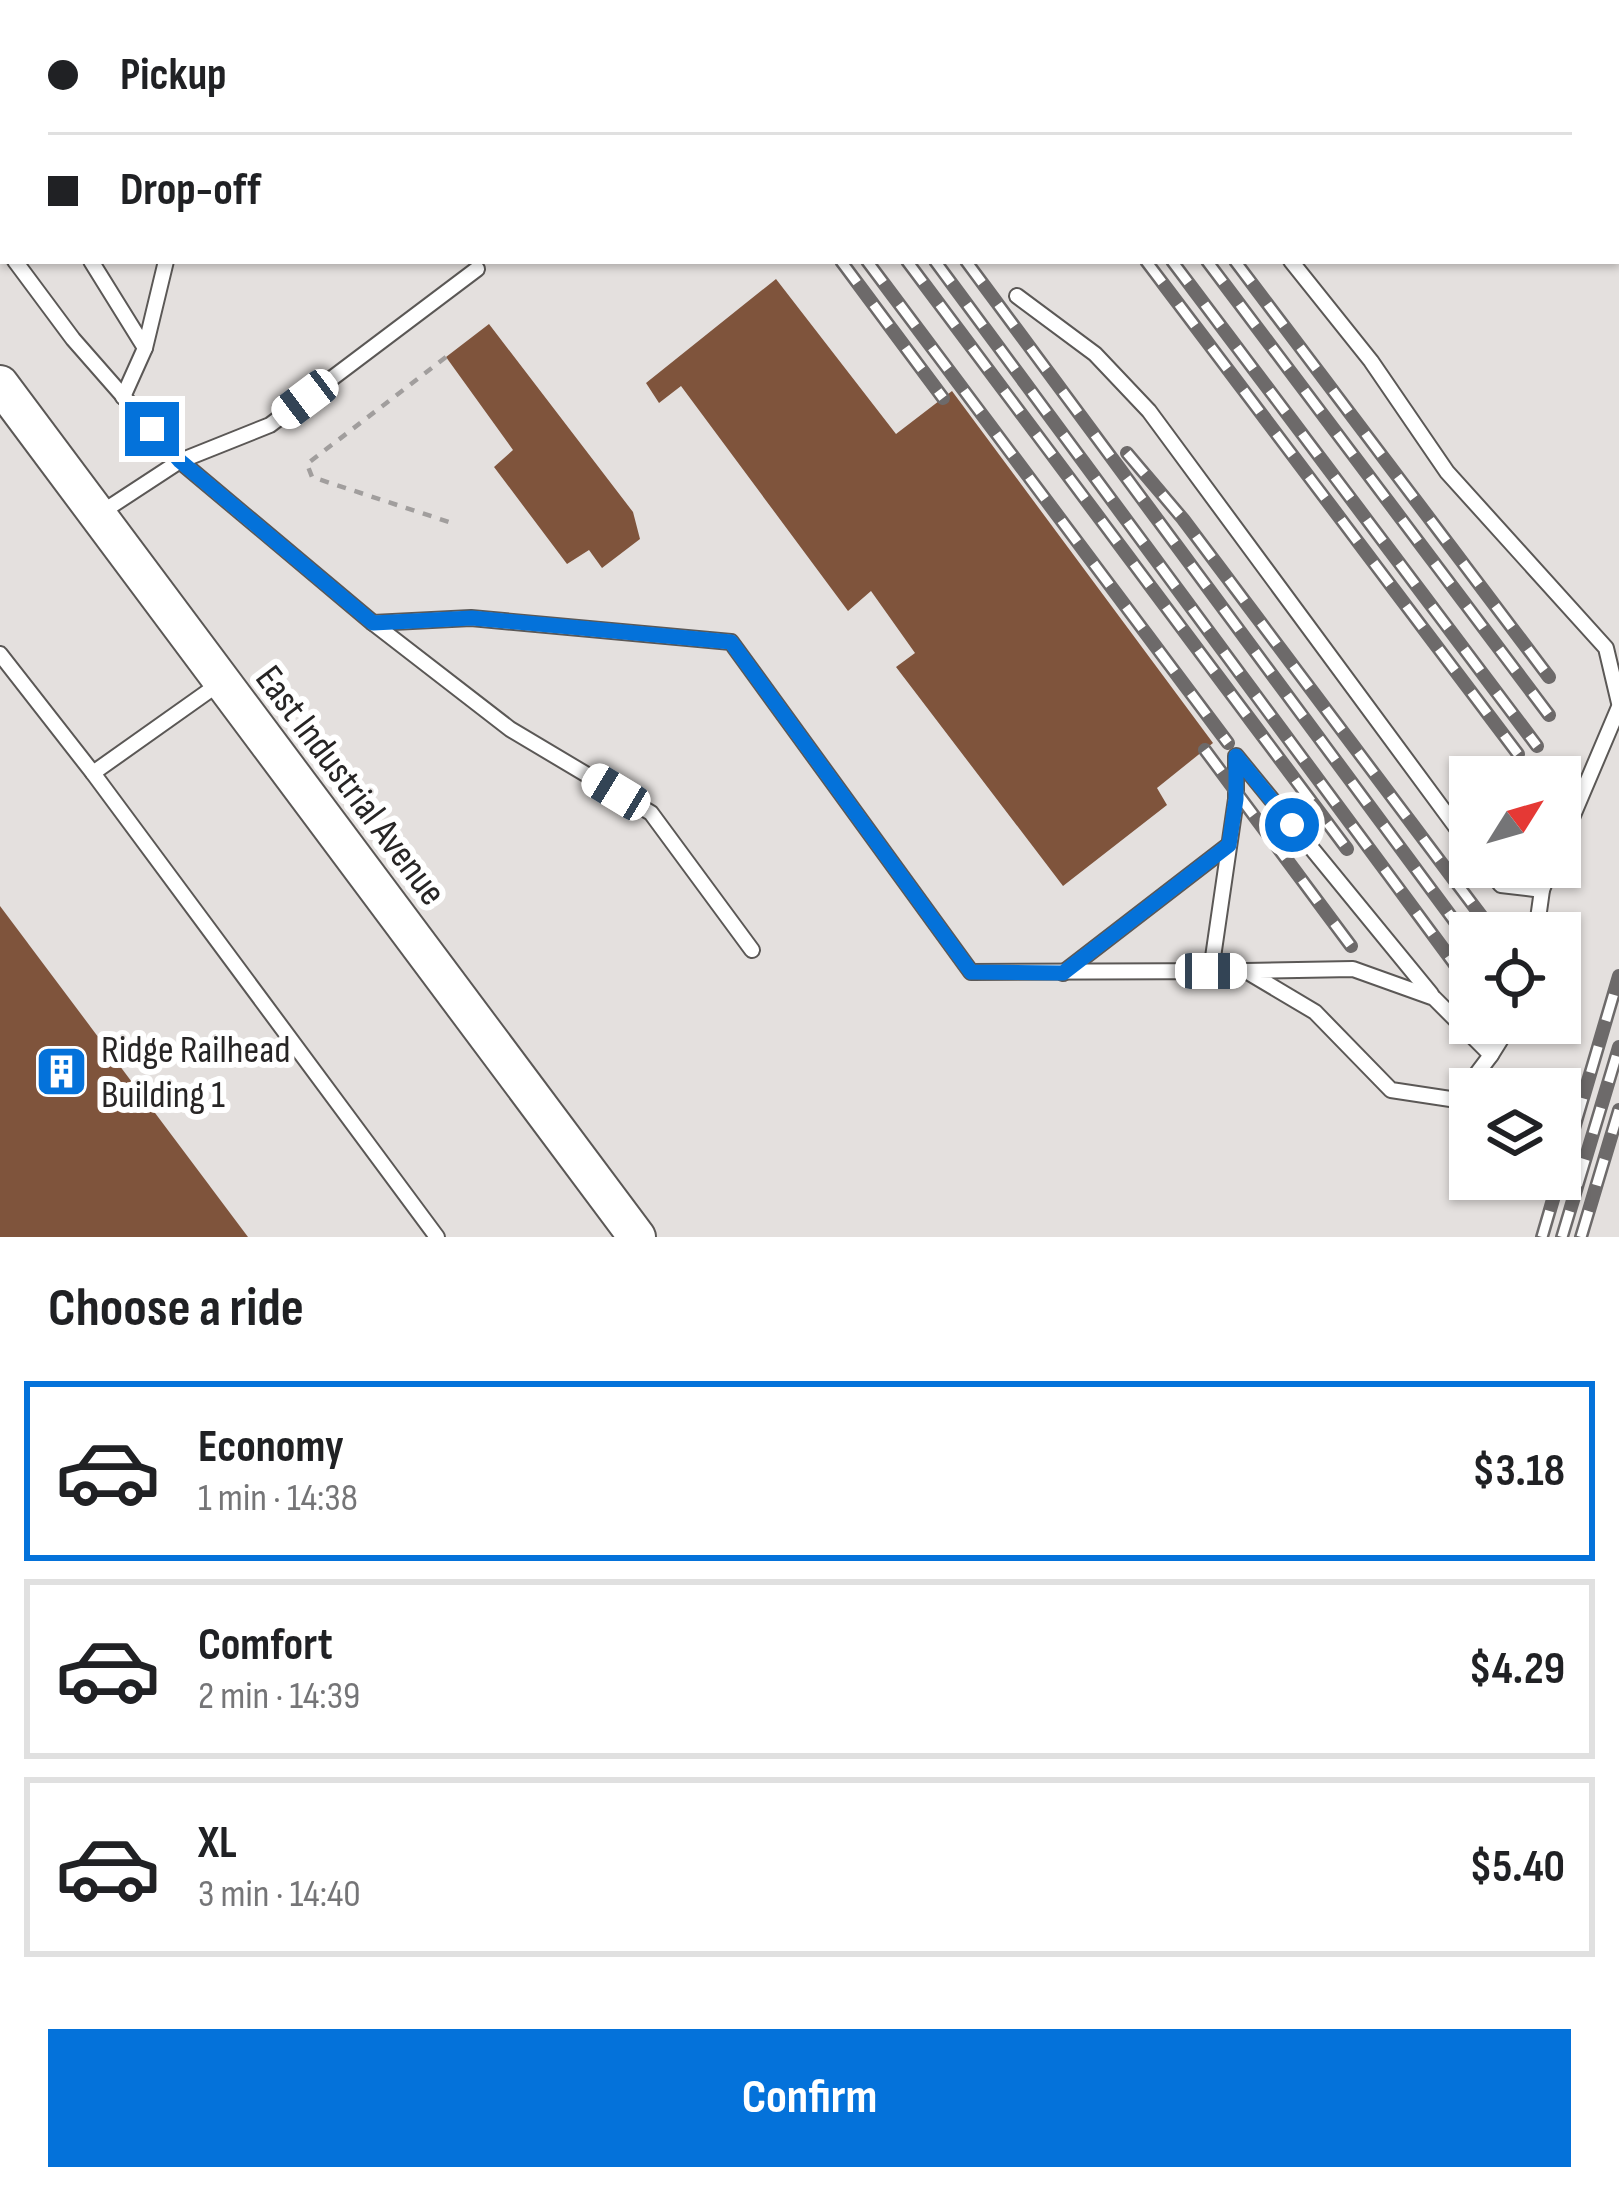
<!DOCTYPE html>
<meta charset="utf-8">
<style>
body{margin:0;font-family:"Sofia Sans Condensed",sans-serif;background:#f2f2f2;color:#202124;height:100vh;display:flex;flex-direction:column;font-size:45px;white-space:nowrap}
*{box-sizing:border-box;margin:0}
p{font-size:39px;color:#757577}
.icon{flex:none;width:66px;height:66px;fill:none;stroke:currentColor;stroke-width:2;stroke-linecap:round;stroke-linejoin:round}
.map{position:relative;height:1237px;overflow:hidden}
.drawer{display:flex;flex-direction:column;background:#fff;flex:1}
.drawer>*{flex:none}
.guide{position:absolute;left:0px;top:0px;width:1620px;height:264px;box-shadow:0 3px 9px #0004;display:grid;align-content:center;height:264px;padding:0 48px;background:#fff}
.needle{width:78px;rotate:53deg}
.controls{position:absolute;left:1449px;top:756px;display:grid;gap:24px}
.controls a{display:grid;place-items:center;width:132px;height:132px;border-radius:0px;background:#fff;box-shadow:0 3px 9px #0004;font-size:60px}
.end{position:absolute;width:54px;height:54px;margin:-27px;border:15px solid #0472da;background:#fff;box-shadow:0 0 0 6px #fff}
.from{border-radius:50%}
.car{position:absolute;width:36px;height:72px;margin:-36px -18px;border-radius:15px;box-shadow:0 0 9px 3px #0007;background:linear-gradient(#fff 24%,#345 0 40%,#fff 0 76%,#345 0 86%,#fff 0)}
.guide b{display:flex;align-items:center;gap:42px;height:114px;font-size:45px}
.guide b+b{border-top:3px solid #e0e0e0}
.guide i{width:30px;height:30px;background:#202124}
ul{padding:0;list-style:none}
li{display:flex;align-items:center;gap:36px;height:180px;margin:0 24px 18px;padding:0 24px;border:6px solid #e0e0e0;border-radius:0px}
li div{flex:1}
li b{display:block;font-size:45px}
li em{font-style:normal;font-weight:700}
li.on{border-color:#0472da}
li>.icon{width:108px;height:108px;stroke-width:1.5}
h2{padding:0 48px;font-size:54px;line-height:144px}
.primary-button{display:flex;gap:24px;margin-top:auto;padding:24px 48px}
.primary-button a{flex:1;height:138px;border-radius:0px;background:#0472da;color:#fff;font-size:48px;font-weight:700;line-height:138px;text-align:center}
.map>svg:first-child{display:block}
.building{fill:#7f543c}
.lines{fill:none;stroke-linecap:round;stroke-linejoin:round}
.service-casing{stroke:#5b5856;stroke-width:18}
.tertiary-casing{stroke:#5b5856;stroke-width:40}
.path{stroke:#a19e9d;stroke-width:4.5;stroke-dasharray:9 9;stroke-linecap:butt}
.service{stroke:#fff;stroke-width:14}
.tertiary{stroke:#fff;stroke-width:36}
.rail-casing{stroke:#6d6a6a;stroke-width:14}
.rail{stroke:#fff;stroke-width:9;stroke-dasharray:27;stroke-linecap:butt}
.route{stroke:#0472da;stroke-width:15}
.labels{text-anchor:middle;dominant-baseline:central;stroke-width:12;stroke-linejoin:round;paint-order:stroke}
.street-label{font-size:39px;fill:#272525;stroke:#fff}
.poi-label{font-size:39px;fill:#272525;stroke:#fff;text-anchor:start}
</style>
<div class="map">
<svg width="1619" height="1237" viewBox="0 0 1619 1237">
<rect width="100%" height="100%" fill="#e4e0de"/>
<g class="building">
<path d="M776 279 896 434 952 391 1213 743 1157 788 1167 805 1063 886 896 667 915 653 871 591 848 611 681 386 659 403 646 383Z"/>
<path d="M489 324 633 512 640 539 602 568 589 550 567 564 494 467 513 450 446 357Z"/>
<path d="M0 906 248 1237H0Z"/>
</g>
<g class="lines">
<defs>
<g id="service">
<path d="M3 0 5 3"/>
<path d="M1089 0 1091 3"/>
<path d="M0 127 3 132"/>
<path d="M0 240 3 245"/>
<path d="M15 261 73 339 180 461 270 425 477 269"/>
<path d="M91 261 145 348"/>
<path d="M1291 261 1371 361 1447 472 1606 648 1619 703"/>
<path d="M1017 296 1095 354 1149 411 1470 846"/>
<path d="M123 397 145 348 166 261"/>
<path d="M102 512 180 461 373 623 510 729 651 813 752 950"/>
<path d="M373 623 471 618 731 642 971 972 1246 971 1315 1012 1391 1090 1457 1100 1491 1055 1434 998 1353 969 1246 971"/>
<path d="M0 654 93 773"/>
<path d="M220 683 93 773 437 1237"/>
<path d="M1560 846 1619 707"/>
<path d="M1486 867 1501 885 1542 890"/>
<path d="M1536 933 1542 890 1551 867"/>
<path d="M1211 971 1236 799V756L1431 994"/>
<path d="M1063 973 1229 845"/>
<path d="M1491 1055 1511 1023"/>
</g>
<path id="tertiary" d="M0 384 637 1237"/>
</defs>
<use href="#service" class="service-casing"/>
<use href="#tertiary" class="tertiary-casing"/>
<path class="path" d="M446 357 307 464 312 477 455 524"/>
<use href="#service" class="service"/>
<use href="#tertiary" class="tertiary"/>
<defs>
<g id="rail">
<path d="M644 0 646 3"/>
<path d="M672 0 674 3"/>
<path d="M712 0 714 3"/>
<path d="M742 0 744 3"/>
<path d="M772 0 774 3"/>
<path d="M948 0 950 3"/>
<path d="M976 0 978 3"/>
<path d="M1011 0 1013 3"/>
<path d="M1038 0 1040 3"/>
<path d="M841 261 943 398"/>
<path d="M867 261 1228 743"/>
<path d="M907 261 1347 849"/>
<path d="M935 261 1470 985"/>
<path d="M966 261 1470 942"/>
<path d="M1146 261 1518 754"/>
<path d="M1172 261 1537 746"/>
<path d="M1207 261 1549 715"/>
<path d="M1235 261 1549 677"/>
<path d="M1127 453 1183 519 1494 933"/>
<path d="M1205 750 1351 946"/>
<path d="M1560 1176 1619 976"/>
<path d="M1542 1237 1559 1179"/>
<path d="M1562 1237 1619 1047"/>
<path d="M1581 1237 1619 1110"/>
</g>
</defs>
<use href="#rail" class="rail-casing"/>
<use href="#rail" class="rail"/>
</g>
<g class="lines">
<path class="route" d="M152 429 180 461 373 623 472 618 731 642 971 972 1063 973 1229 845 1236 799V756L1292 825"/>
</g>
<defs>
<symbol id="building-square" viewBox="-11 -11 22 22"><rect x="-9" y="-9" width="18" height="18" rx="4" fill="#0472da" stroke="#fff"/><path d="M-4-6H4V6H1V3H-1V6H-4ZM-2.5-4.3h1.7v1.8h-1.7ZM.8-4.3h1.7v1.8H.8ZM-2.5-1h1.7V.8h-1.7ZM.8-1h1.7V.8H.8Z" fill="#fff"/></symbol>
</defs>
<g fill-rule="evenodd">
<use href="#building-square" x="32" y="1042" width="59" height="59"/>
</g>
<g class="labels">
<g class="street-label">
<text transform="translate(350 786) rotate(53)">East Industrial Avenue</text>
</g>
<g class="poi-label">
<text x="101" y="1050">Ridge Railhead<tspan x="101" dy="45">Building 1</tspan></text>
</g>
</g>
</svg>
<div class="controls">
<a><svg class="needle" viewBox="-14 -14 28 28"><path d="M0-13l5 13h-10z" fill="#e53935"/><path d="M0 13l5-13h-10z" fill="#757577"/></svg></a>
<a><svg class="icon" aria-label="locate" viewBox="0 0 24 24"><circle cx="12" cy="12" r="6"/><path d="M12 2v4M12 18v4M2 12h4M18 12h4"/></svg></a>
<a><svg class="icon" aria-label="layers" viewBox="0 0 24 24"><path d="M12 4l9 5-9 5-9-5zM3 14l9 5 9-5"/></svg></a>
</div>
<i class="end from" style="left:1292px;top:825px"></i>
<i class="end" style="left:152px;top:429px"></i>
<i class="car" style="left:305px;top:399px;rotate:233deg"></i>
<i class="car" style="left:616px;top:792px;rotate:301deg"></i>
<i class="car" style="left:1211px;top:971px;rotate:90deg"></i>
<div class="guide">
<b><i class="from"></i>Pickup</b>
<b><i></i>Drop-off</b>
</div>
</div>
<section class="drawer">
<h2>Choose a ride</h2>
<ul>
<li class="on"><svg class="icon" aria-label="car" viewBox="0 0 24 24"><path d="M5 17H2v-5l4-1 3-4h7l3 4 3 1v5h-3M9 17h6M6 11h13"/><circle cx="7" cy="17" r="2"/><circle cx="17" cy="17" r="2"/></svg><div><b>Economy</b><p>1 min · 14:38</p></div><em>$3.18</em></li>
<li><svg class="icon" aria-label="car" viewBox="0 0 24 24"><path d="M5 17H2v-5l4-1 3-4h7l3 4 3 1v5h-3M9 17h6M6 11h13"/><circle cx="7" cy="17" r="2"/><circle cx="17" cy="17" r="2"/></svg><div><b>Comfort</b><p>2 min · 14:39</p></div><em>$4.29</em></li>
<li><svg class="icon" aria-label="car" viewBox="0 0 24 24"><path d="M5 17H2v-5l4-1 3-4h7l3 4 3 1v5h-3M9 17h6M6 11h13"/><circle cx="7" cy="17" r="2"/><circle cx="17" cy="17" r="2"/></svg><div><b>XL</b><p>3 min · 14:40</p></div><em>$5.40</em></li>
</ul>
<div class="primary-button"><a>Confirm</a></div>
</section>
